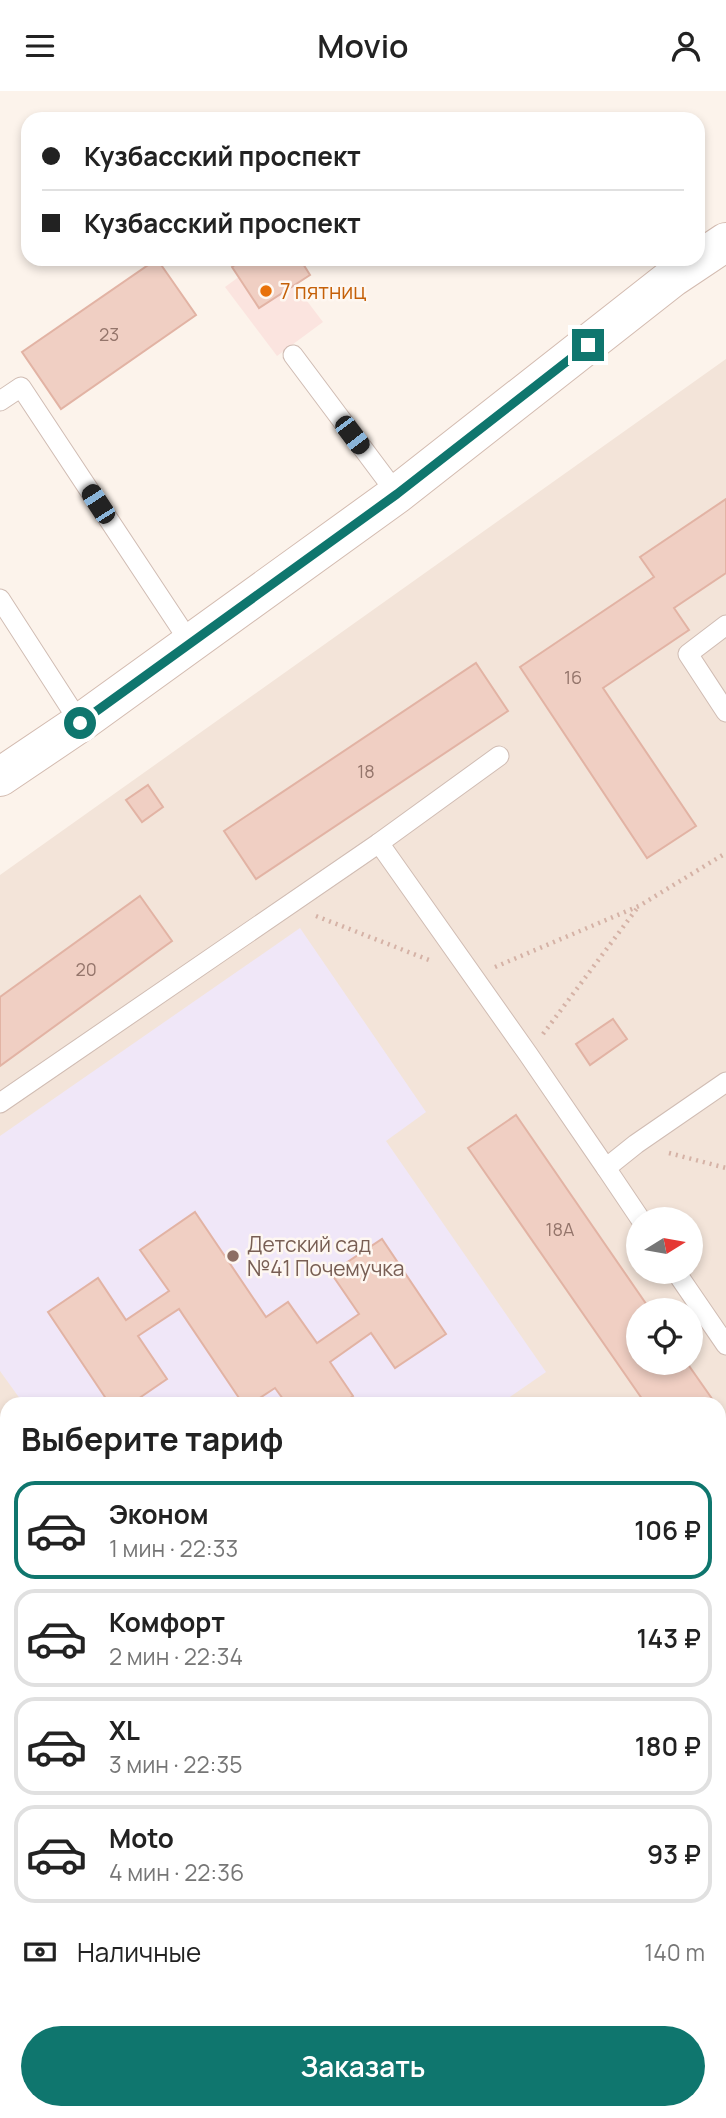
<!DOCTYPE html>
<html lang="ru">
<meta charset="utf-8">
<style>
body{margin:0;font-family:Manrope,sans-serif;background:#f6f6f6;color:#222;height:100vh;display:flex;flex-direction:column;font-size:26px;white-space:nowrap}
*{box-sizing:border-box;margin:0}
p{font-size:23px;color:#767676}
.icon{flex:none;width:38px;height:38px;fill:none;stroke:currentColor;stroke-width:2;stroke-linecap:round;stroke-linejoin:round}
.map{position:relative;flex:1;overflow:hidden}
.panel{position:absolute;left:0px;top:1306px;width:726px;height:723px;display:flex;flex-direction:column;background:#fff;border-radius:21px 21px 0 0;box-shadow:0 4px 10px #0003}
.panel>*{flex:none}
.banner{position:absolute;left:21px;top:21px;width:684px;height:154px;border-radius:21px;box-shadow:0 4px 10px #0003;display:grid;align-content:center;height:154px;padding:0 21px;background:#fff}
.needle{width:46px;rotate:79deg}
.fabs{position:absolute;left:626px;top:1116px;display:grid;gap:14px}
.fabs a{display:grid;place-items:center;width:77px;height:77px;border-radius:50%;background:#fff;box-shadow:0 4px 10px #0003;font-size:35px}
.end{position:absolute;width:32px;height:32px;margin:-16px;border:9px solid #0f766e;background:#fff;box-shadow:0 0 0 4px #fff}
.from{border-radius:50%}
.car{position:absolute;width:21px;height:42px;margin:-21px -10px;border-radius:9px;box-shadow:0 0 5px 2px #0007;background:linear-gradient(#222 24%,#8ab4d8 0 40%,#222 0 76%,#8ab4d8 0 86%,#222 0)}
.banner b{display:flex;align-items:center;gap:24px;height:66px;font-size:26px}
.banner b+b{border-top:2px solid #e0e0e0}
.banner i{width:18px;height:18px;background:#222}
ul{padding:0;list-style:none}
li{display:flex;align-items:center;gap:21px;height:98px;margin:0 14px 10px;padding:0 7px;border:4px solid #e0e0e0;border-radius:21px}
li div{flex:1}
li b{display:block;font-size:26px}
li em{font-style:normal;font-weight:600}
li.active{border-color:#0f766e}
li>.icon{width:63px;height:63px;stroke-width:1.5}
h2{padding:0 21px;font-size:32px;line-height:84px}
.pay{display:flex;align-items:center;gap:18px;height:77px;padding:0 21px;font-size:26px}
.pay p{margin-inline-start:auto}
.button{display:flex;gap:14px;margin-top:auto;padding:14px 21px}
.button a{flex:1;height:80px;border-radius:42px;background:#0f766e;color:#fff;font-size:28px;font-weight:600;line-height:80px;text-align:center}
header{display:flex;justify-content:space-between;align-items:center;height:91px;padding:0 21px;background:#fff;font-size:32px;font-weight:600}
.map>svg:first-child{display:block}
.residential{fill:#f3e4d9;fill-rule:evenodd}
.commercial{fill:#fbe4df}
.education{fill:#f0e7f8}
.green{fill:#dbe9c9}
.building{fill:#f0cfc3;stroke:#e2b3a4;stroke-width:2}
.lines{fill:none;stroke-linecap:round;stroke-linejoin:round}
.lane-casing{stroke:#d0bcb3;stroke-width:21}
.secondary-casing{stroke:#d3bbb0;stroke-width:40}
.path{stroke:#d5b2a6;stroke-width:4.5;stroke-dasharray:2 5;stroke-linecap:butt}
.lane{stroke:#fff;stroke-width:19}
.secondary{stroke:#fff;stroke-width:38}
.route{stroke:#0f766e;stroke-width:9}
.food-dot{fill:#e8710a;stroke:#fef7f1;stroke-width:2.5}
.education-dot{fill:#8d6e63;stroke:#fef7f1;stroke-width:2.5}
.labels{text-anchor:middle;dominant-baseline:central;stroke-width:5;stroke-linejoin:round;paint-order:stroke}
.number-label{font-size:18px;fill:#94756b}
.food-label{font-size:21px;fill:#c56008;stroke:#fef7f1;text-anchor:start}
.education-label{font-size:21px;fill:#785e54;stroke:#fef7f1;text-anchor:start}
</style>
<header><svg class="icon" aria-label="menu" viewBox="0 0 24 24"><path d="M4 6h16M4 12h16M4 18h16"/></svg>Movio<svg class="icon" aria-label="person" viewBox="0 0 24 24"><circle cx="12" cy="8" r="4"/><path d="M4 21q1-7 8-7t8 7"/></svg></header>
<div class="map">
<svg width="726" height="2027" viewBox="0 0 726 2027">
<rect width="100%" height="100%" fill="#fcf3eb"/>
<path class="residential" d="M726 268V2027H0V784ZM639 1129H691V1181H639ZM639 1220H691V1272H639ZM7 1312H719V2021H7Z"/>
<path class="commercial" d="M263 168H275L323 231 277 265 225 196Z"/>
<g class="education">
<path d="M300 837 426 1021 386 1050 546 1281 501 1312H23L0 1280V1045Z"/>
<path d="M726 1836V2027H450L458 2021H719V1840Z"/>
</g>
<path class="green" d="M726 1915V2005L719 1996V1920Z"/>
<g class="building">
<path d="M157 168 196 224 61 318 22 261Z"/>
<path d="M243 168H300L310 184 259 217 232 176Z"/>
<path d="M726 408V482L674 517 689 539 603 597 696 735 647 767 520 576 654 486 640 466Z"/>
<path d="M476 572 508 620 256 788 224 740Z"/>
<path d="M148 694 163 716 142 731 126 709Z"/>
<path d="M140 805 172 850 0 975V906Z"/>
<path d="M613 928 627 948 590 974 576 953Z"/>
<path d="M516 1024 651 1220H639V1272H687L715 1312H645L468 1057Z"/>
<path d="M195 1121 266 1226 288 1211 317 1252 359 1223 331 1182 382 1148 446 1243 395 1277 371 1242 330 1271 353 1305 343 1312H286L275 1297 252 1312H232L239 1307 179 1218 138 1245 167 1288 132 1312H109L48 1221 98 1187 126 1229 169 1200 140 1159Z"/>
<path d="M719 1319 726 1329V1419L721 1423Z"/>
<path d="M7 1599V1670L0 1675V1604Z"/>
<path d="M719 1748 726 1757V1805L719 1810Z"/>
<path d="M0 1828 7 1838V1930L0 1920Z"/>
<path d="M72 2021H137L141 2027H76Z"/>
<path d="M229 2021H245L249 2027H221Z"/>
<path d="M362 2021H414L406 2027H366Z"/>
</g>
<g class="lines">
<defs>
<g id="lane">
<path d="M293 264 397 403"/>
<path d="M0 310 21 296 191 553"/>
<path d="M0 508 80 632"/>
<path d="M726 534 688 563 726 621"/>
<path d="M379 752 499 665"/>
<path d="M0 1012 379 752 528 963 606 1077 636 1053 726 991"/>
<path d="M606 1077 641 1129"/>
<path d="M676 1181 726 1254"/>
<path d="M719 1457 726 1452"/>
<path d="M0 1486 7 1480"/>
<path d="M719 1639 726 1650"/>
<path d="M719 1698 726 1693"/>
<path d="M0 1718 7 1728"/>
</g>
<path id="secondary" d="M0 686 80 632 397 403 672 187 726 151"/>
</defs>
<use href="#lane" class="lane-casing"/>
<use href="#secondary" class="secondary-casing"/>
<g class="path">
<path d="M316 825 429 869"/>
<path d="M495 876 639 815 726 762"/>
<path d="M543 943 638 816"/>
<path d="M669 1062 726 1077"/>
<path d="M719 1819 726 1814"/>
<path d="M294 2021 298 2027"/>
<path d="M663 2021 667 2027"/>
<path d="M415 2027 423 2021"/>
</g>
<use href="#lane" class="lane"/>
<use href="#secondary" class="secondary"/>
</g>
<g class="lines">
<path class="route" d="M80 632 397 403 588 254"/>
</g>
<circle class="food-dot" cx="266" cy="200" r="7"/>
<circle class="education-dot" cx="233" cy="1165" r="7"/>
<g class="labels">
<g class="number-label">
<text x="109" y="243">23</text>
<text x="573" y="586">16</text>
<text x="366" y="680">18</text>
<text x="86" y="878">20</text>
<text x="560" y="1138">18А</text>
</g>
<g class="food-label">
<text x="280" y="200">7 пятниц</text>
</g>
<g class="education-label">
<text x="247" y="1153">Детский сад<tspan x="247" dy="24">№41 Почемучка</tspan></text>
</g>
</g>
</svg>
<div class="fabs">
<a><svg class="needle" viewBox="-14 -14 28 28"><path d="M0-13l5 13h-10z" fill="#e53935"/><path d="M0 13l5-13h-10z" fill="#767676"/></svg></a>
<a><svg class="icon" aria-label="locate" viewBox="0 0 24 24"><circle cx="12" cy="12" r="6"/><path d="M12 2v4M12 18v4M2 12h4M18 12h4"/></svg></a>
</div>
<i class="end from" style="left:80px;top:632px"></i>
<i class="end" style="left:588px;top:254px"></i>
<i class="car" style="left:352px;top:344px;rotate:143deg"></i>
<i class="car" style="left:98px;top:413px;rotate:327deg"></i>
<div class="banner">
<b><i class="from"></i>Кузбасский проспект</b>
<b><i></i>Кузбасский проспект</b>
</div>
<section class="panel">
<h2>Выберите тариф</h2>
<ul>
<li class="active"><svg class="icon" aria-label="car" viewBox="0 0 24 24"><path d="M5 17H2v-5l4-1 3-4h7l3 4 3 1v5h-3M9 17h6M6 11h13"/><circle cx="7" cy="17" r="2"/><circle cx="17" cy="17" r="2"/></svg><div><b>Эконом</b><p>1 мин · 22:33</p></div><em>106 ₽</em></li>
<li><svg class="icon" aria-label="car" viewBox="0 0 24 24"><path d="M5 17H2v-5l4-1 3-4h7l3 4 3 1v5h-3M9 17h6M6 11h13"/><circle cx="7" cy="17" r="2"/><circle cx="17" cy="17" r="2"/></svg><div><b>Комфорт</b><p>2 мин · 22:34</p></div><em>143 ₽</em></li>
<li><svg class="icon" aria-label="car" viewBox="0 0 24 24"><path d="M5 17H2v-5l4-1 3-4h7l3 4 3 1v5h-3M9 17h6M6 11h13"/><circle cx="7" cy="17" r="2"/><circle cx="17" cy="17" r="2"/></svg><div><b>XL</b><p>3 мин · 22:35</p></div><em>180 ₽</em></li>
<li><svg class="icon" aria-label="car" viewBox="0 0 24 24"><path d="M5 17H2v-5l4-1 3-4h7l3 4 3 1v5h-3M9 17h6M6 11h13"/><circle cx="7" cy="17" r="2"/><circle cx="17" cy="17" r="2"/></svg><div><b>Moto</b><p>4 мин · 22:36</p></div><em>93 ₽</em></li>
</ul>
<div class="pay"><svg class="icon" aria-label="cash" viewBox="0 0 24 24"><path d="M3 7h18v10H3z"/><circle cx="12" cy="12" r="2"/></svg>Наличные<p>140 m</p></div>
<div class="button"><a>Заказать</a></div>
</section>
</div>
